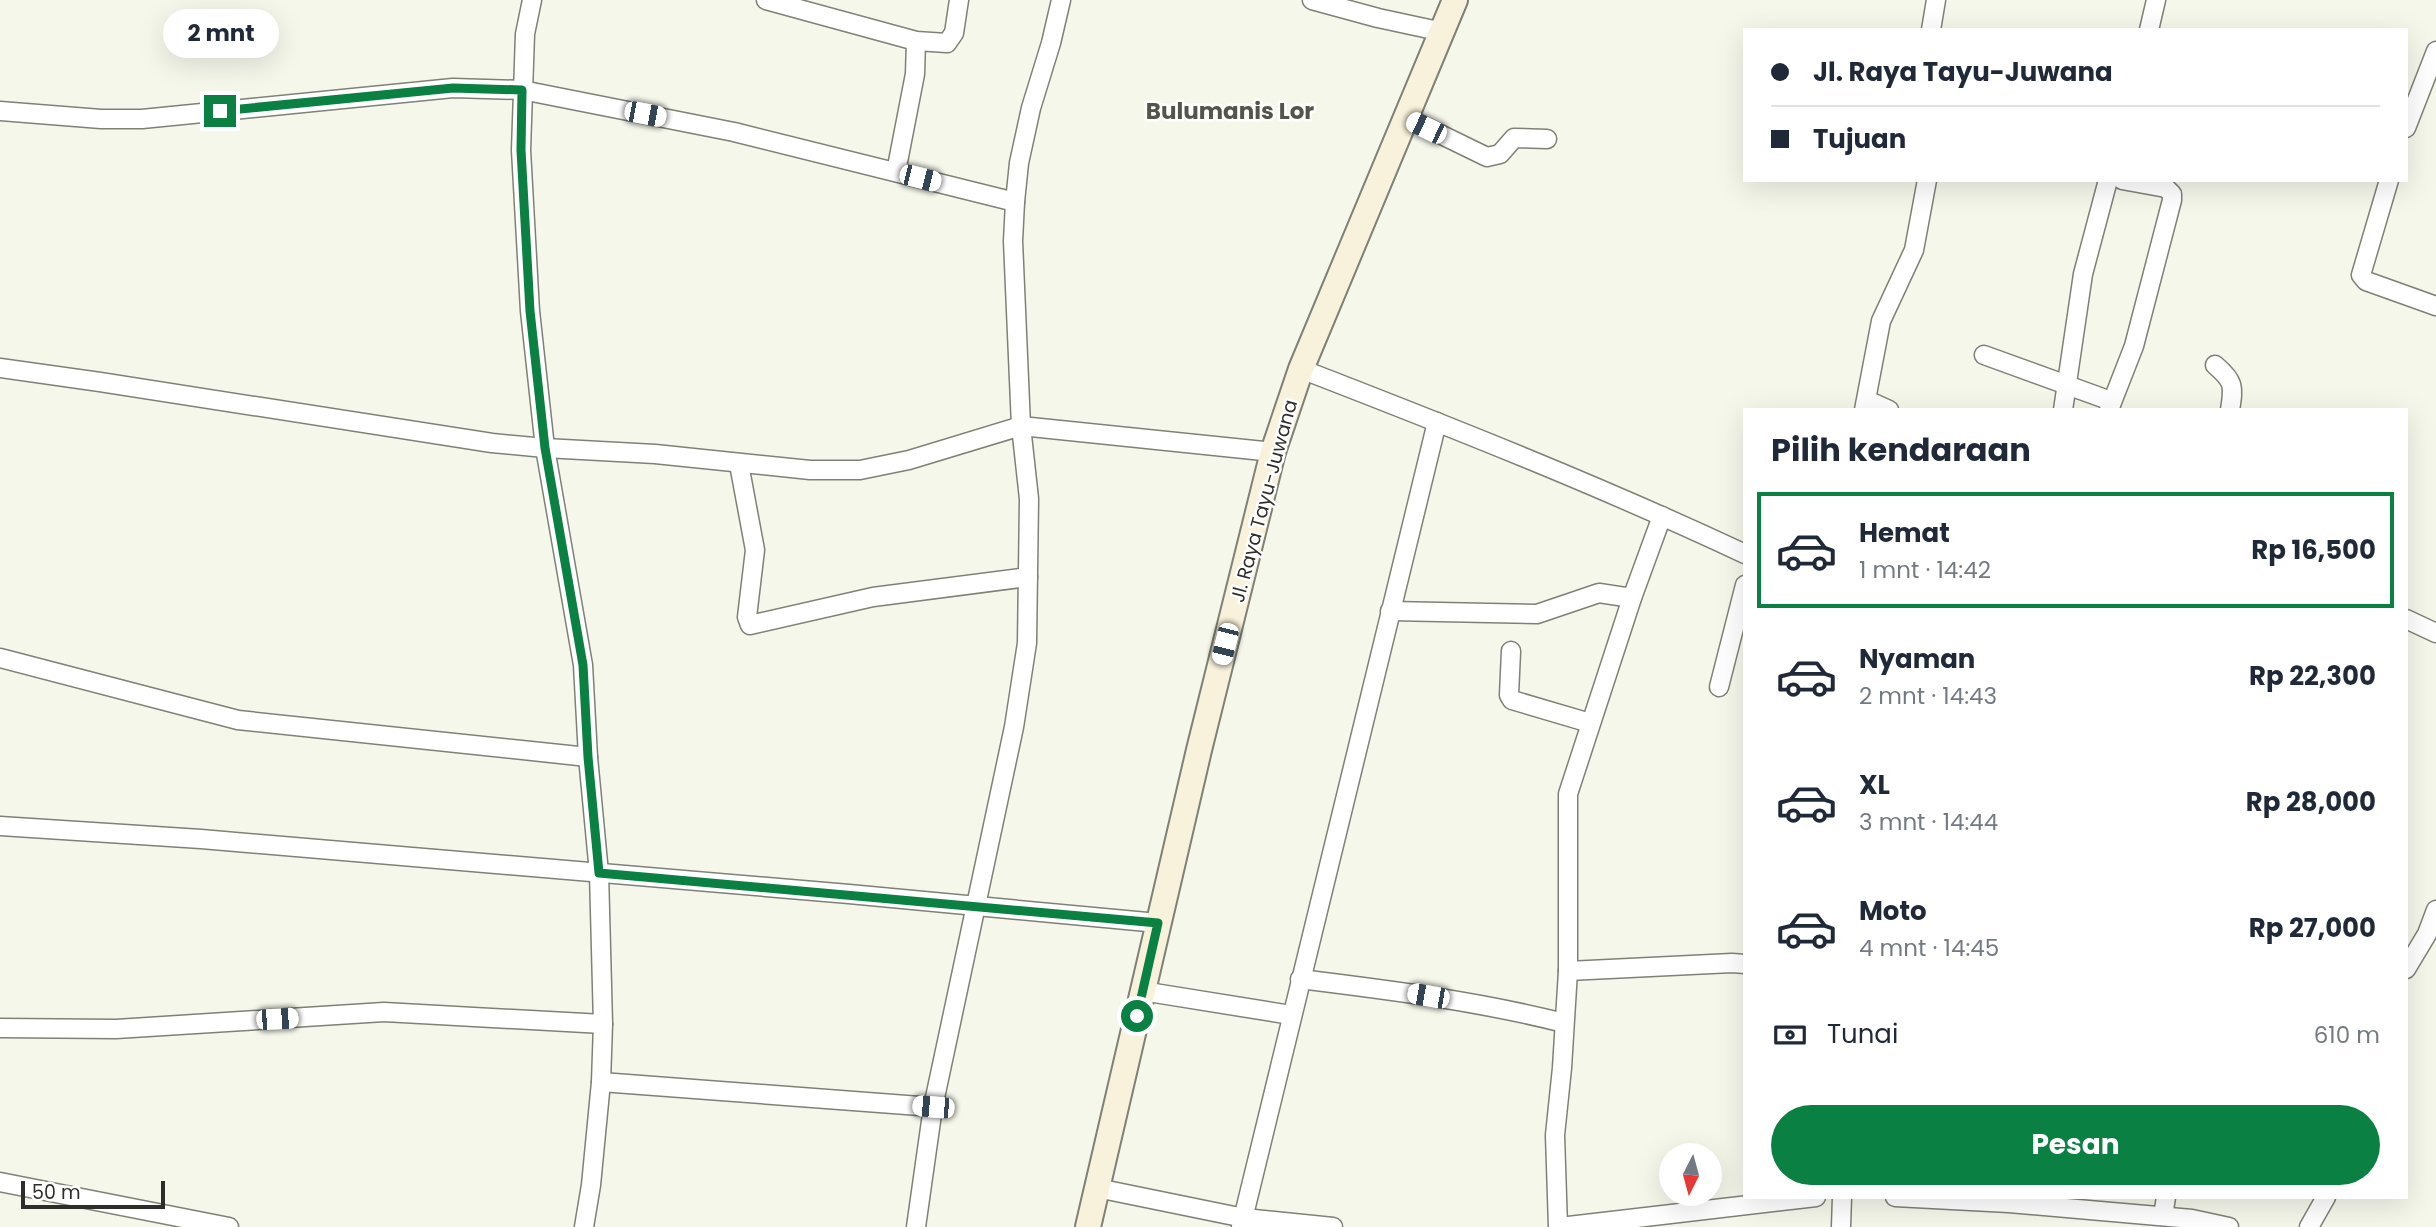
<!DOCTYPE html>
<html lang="id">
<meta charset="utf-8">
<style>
body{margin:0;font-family:Poppins,sans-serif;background:#f2f2f3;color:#1f2937;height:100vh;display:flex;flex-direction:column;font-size:26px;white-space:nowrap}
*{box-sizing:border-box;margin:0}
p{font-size:23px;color:#747a83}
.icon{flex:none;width:38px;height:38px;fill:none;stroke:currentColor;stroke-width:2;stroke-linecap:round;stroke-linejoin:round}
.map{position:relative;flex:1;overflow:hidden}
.side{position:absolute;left:1743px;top:408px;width:665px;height:791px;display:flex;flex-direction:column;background:#fff;border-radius:0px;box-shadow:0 7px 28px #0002}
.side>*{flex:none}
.hud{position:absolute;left:1743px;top:28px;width:665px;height:154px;border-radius:0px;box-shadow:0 7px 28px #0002;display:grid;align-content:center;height:154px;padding:0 28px;background:#fff}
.needle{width:46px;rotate:186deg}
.tools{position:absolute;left:1659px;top:1143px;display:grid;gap:14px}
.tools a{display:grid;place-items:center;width:63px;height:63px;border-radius:50%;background:#fff;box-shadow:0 7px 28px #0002;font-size:35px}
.scale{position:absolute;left:21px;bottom:18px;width:144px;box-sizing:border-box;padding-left:7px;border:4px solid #2d2e29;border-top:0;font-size:19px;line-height:24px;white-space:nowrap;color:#2d2e29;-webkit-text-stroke:5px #fff;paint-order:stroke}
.end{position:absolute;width:32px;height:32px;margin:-16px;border:9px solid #0b8043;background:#fff;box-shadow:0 0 0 4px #fff}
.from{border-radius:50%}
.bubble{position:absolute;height:49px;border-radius:24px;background:#fff;box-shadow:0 7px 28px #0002;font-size:23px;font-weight:700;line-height:49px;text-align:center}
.car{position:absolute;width:21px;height:42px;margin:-21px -10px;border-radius:9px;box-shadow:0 0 5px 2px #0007;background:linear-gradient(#fff 24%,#345 0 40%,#fff 0 76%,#345 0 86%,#fff 0)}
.hud b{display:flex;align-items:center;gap:24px;height:66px;font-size:26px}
.hud b+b{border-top:2px solid #e0e1e3}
.hud i{width:18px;height:18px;background:#1f2937}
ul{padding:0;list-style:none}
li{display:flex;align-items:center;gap:21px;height:116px;margin:0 14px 10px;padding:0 14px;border:4px solid transparent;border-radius:0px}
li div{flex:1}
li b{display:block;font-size:26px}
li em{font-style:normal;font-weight:700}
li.on{border-color:#0b8043}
li>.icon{width:63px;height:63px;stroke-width:1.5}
h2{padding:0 28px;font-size:32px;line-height:84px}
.pay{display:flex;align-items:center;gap:18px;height:77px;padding:0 28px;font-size:26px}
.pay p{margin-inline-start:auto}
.primary-button{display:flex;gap:14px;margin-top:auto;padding:14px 28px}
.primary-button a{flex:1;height:80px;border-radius:42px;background:#0b8043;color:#fff;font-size:28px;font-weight:700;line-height:80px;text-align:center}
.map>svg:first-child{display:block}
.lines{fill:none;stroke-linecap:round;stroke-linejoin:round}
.minor-casing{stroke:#7f8176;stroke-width:21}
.secondary-casing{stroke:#7f8176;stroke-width:28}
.minor{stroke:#fff;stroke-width:18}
.secondary{stroke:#f8f1db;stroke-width:24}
.route{stroke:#0b8043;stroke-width:9}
.labels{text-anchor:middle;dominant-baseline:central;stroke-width:5;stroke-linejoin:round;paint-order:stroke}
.street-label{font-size:19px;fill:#2d2e29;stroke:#fff}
.quarter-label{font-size:23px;font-weight:bold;fill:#53554b;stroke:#fff}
</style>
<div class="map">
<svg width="2436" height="1227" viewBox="0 0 2436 1227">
<rect width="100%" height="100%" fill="#f5f7eb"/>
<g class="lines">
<defs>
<g id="minor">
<path d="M532 0 525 34 521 150 530 311 545 448 583 665 588 757 599 873 603 1024 601 1082 591 1185 584 1227"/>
<path d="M766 0 916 41 947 43 954 33 959 0"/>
<path d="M1312 0 1378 18 1443 32"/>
<path d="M1931 30 1936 0"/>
<path d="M2149 30 2156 0"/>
<path d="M0 111 101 119H142L453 88 522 90 734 132 1015 202"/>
<path d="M1407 118 1487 157 1500 154 1514 138 1547 139"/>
<path d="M2406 128 2436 51"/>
<path d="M896 172 915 74 916 41"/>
<path d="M2389 180 2361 275 2366 281 2436 306"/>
<path d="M1984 355 2111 401"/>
<path d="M2215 365C2234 381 2234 386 2230 410"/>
<path d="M0 368 100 382 492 443 545 448 655 454 810 470H860L909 460 1021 426 1273 452"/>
<path d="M1301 369C1451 427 1600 486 1745 554"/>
<path d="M1867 400 1889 410"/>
<path d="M1864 410 1881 321 1914 250 1927 180"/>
<path d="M2063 410 2083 274 2108 180"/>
<path d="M2109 410 2134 346 2172 200V194L2166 188 2122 180"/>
<path d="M739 464 755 550 747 617 750 625 873 597 1028 577"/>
<path d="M1390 611 1537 614 1599 593 1632 598"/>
<path d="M2406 619 2436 633"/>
<path d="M1511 651 1509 695 1512 700 1590 723"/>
<path d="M0 658 238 720 588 757"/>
<path d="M1719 687 1745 585"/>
<path d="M0 826 201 839 849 894 1158 923"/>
<path d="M2406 969 2427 934 2436 910"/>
<path d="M1568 971 1732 963 1745 964"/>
<path d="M1300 979C1389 990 1477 1001 1564 1023"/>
<path d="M1142 991 1291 1015"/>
<path d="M0 1028 116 1029 384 1012 603 1024"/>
<path d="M601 1082 933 1107"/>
<path d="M0 1182 229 1227"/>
<path d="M1097 1188 1244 1218 1333 1227"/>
<path d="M1895 1197 2009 1203 2192 1219 2229 1227"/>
<path d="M2163 1216 2166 1197"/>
<path d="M916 1227 933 1107 1014 727 1027 643 1029 499 1021 426 1013 241 1015 202 1019 163 1031 108 1051 43 1061 0"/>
<path d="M1241 1227 1437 422"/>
<path d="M1558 1227 1555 1135 1562 1068 1568 971V794L1632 598 1662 516"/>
<path d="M1560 1227 1816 1197"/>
<path d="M1841 1227 1842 1197"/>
<path d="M2309 1227 2326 1197"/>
</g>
<path id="secondary" d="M1088 1227 1199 750 1273 452 1301 369 1455 0"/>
</defs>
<use href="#minor" class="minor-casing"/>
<use href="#secondary" class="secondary-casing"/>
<use href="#minor" class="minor"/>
<use href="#secondary" class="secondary"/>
</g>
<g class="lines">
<path class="route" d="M220 111 453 88 522 90 521 150 530 311 545 448 583 665 588 757 599 873 1158 923 1137 1016"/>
</g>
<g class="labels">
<g class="street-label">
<text transform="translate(1264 501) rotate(-75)">Jl. Raya Tayu-Juwana</text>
</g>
<g class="quarter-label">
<text x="1230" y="111">Bulumanis Lor</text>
</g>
</g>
</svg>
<div class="tools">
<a><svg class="needle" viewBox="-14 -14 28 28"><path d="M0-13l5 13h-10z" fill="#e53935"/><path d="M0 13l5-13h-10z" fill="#747a83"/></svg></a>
</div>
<div class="scale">50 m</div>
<i class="end from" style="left:1137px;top:1016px"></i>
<i class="end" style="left:220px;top:111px"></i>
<div class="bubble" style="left:163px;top:9px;width:116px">2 mnt</div>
<i class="car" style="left:645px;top:114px;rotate:101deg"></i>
<i class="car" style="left:1426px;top:128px;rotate:296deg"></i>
<i class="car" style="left:920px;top:178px;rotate:104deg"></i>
<i class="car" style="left:1225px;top:644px;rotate:194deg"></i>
<i class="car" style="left:1428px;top:996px;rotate:280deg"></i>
<i class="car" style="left:277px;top:1019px;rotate:87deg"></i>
<i class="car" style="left:933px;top:1107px;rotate:275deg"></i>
<div class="hud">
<b><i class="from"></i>Jl. Raya Tayu-Juwana</b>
<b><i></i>Tujuan</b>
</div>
<section class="side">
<h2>Pilih kendaraan</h2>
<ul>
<li class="on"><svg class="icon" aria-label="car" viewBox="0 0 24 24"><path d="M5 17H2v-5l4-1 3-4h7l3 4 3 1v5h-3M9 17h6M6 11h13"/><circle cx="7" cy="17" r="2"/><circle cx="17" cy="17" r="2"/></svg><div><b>Hemat</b><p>1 mnt · 14:42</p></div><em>Rp 16,500</em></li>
<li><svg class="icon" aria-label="car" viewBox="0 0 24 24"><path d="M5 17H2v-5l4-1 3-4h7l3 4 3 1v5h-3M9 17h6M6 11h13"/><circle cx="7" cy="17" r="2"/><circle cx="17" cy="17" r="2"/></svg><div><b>Nyaman</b><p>2 mnt · 14:43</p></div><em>Rp 22,300</em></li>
<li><svg class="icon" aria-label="car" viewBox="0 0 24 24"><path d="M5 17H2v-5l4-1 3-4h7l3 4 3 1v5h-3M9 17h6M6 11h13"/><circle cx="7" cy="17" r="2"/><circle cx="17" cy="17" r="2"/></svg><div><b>XL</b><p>3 mnt · 14:44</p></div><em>Rp 28,000</em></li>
<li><svg class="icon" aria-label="car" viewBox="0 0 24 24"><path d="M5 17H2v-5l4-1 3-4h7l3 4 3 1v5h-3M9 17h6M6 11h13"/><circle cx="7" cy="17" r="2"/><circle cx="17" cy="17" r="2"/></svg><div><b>Moto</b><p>4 mnt · 14:45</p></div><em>Rp 27,000</em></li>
</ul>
<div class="pay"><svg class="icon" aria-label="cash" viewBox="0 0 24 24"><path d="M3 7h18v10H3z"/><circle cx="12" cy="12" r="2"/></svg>Tunai<p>610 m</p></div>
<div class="primary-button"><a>Pesan</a></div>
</section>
</div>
